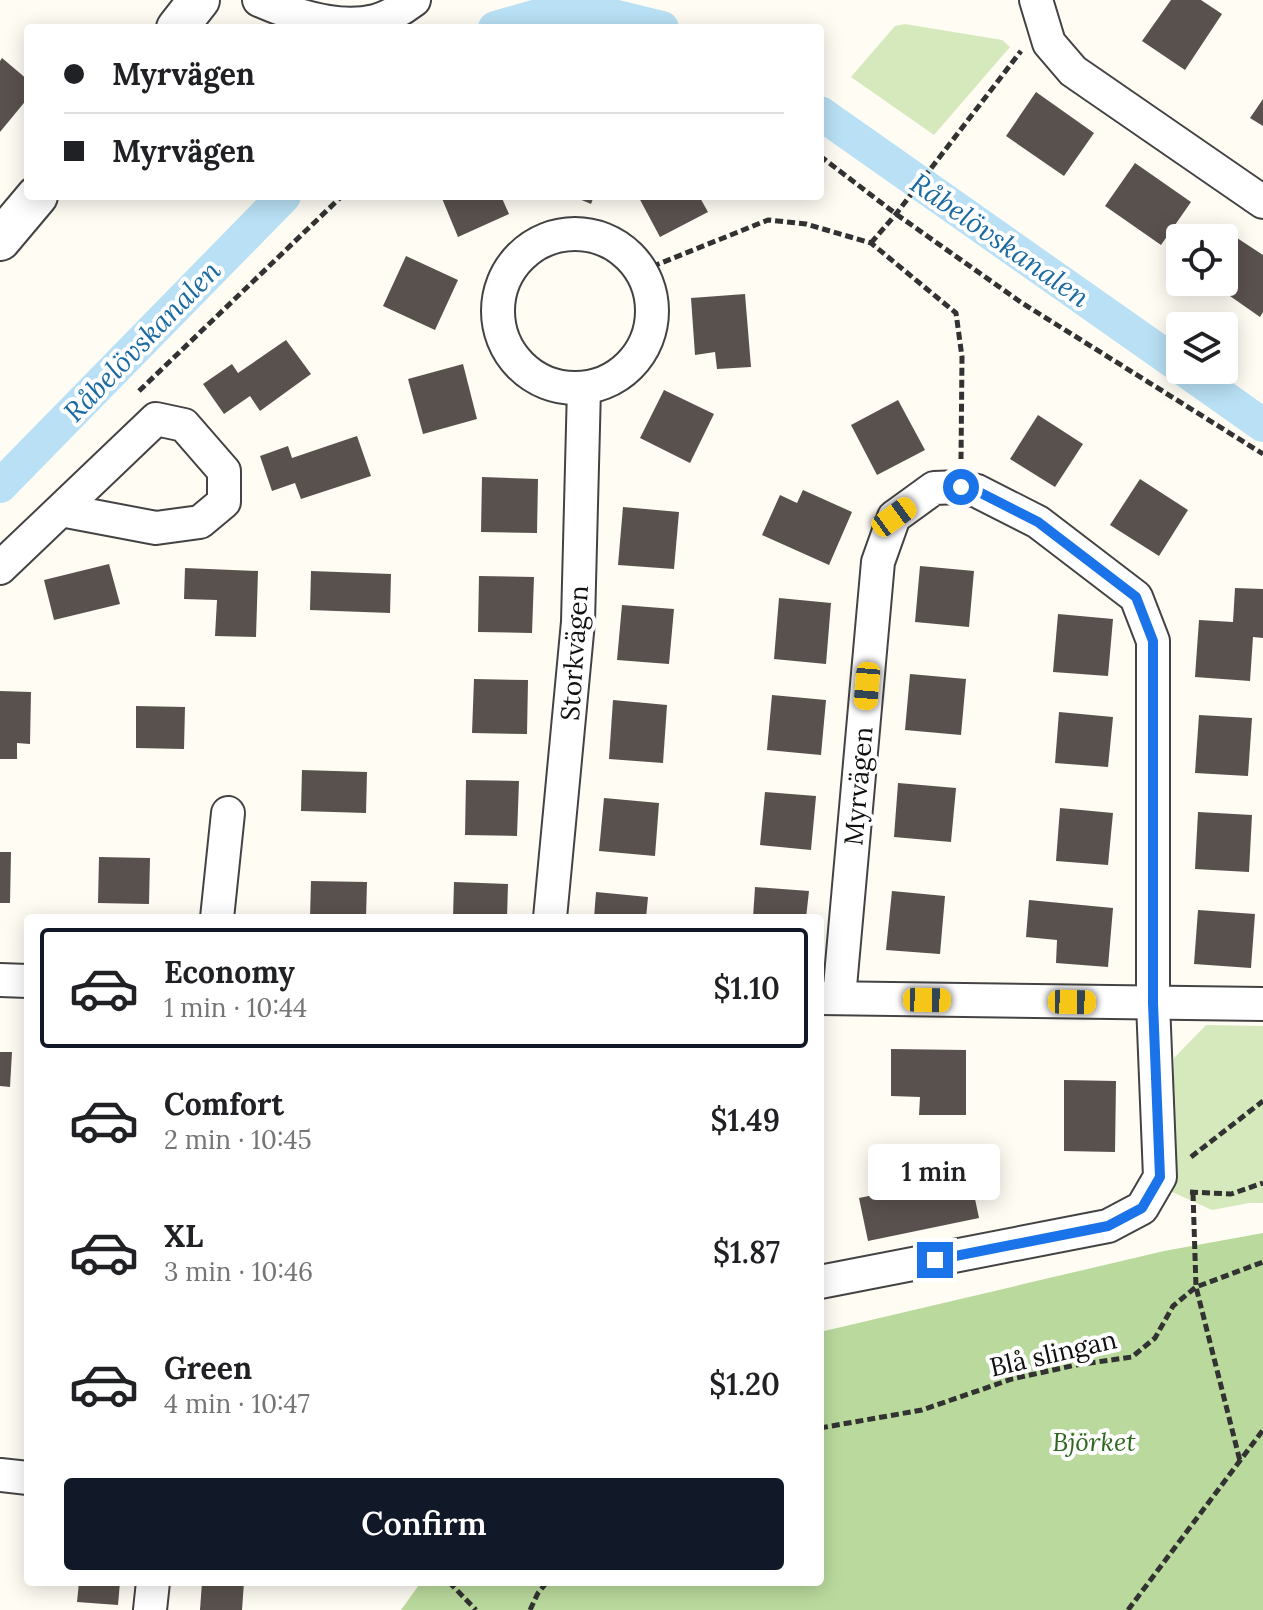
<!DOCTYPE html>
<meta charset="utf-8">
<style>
body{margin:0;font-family:Lora,serif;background:#f2f2f2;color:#202124;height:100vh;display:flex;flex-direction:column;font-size:30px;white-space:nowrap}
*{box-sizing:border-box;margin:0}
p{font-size:26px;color:#757577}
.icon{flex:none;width:44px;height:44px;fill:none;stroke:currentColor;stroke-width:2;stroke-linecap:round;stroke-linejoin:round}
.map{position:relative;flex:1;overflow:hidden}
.panel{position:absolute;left:24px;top:914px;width:800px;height:672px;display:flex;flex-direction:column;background:#fff;border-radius:8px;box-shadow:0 4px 20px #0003}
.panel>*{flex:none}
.hud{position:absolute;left:24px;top:24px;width:800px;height:176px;border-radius:8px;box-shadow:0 4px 20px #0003;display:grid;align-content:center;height:176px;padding:0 40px;background:#fff}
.fabs{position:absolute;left:1166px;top:224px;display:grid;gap:16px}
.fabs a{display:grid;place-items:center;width:72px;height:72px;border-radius:8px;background:#fff;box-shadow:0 4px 20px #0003;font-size:40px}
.end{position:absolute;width:36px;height:36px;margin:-18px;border:10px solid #1a73e8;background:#fff;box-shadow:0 0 0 4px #fff}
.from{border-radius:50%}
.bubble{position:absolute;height:56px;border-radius:8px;background:#fff;box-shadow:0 4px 20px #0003;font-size:26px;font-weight:600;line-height:56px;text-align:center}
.car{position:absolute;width:24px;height:48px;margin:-24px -12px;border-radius:10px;box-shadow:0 0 6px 2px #0007;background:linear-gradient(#f5c518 24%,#345 0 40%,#f5c518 0 76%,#345 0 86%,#f5c518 0)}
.hud b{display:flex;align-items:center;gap:28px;height:76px;font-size:30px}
.hud b+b{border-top:2px solid #e0e0e0}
.hud i{width:20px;height:20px;background:#202124}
ul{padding:14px 0 0;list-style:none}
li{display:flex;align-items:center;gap:24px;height:120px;margin:0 16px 12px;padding:0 24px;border:4px solid transparent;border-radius:8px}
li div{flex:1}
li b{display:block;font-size:30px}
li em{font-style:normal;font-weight:600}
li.current{border-color:#111827}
li>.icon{width:72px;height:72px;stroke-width:1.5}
.cta{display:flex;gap:16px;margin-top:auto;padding:16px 40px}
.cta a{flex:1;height:92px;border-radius:8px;background:#111827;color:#fff;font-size:32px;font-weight:600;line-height:92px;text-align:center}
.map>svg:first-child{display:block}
.green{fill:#d5e9bd}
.forest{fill:#bada9d}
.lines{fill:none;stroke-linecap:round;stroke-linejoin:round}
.canal{stroke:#b9e0f5;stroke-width:34}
.building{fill:#59514d}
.minor-casing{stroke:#434343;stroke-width:36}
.tertiary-casing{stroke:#434343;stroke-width:44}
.path{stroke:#323232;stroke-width:5;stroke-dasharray:8 4;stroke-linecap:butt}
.minor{stroke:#fff;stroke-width:32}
.tertiary{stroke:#fff;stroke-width:40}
.route{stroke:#1a73e8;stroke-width:10}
.labels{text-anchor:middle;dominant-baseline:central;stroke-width:8;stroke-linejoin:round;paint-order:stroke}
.street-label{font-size:26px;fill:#101010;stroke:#fff}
.park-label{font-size:26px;font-style:italic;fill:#316821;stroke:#fff}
.water-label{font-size:28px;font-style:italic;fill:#1b6aa1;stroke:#fff}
</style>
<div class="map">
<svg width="1263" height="1610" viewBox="0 0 1263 1610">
<rect width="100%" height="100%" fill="#fffcf4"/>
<g class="green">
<path d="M905 24 1002 40 1010 47 934 135 851 77 895 26Z"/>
<path d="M1206 1025 1263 1026V1203H1249L1212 1210 1172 1192 1174 1058Z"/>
</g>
<path class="forest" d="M1263 1233V1610H401L421 1582H820V1332L1164 1251Z"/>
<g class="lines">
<g class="canal">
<path d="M495 28 559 10 617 17 662 28"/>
<path d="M820 113 1180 366"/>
<path d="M1185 370 1263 425"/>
<path d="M0 486 284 196"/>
</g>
</g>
<g class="building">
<path d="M1171 0H1201L1222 14 1185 70 1142 41Z"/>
<path d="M2 58 28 80V98L0 132V61Z"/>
<path d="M1036 92 1094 133 1064 176 1006 136Z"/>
<path d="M1263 99V126L1250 118Z"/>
<path d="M1135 163 1191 202 1161 245 1105 206Z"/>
<path d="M441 196H501L509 214 458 237Z"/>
<path d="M572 196H594L591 204Z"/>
<path d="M638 196H699L708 212 660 237Z"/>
<path d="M1231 234 1263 255V312L1260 317 1210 282H1224V244Z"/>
<path d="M406 256 458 280 435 330 383 306Z"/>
<path d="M745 294 751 367 717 369 715 352 695 355 691 298Z"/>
<path d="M286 340 311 374 260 411 250 396 224 414 203 384 232 364 238 373Z"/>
<path d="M463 364 477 419 423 434 408 379Z"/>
<path d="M664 390 714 414 690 463 640 438Z"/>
<path d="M898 400 925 450 877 475 851 425Z"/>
<path d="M1038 415 1083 444 1055 487 1010 459Z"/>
<path d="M357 436 371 476 301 499 295 483 272 491 260 456 288 446 292 458Z"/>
<path d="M482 477 538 479 537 533 481 532Z"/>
<path d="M1140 479 1188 510 1159 556 1110 525Z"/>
<path d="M803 490 852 512 829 565 762 535 780 495 797 503Z"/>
<path d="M623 507 679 512 674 569 618 565Z"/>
<path d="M109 564 120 604 54 620 44 580Z"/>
<path d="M920 566 974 571 969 627 915 622Z"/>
<path d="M185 568 258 571 256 637 215 636 217 600 184 599Z"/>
<path d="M311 571 391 574 390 613 310 610Z"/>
<path d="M479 576 534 577 532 633 478 632Z"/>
<path d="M1235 588 1263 589V638L1253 637 1250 681 1195 677 1199 620 1233 622Z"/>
<path d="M779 598 831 603 826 664 774 659Z"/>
<path d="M622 605 674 609 669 664 617 660Z"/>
<path d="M1058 614 1113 619 1108 676 1053 672Z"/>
<path d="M910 674 966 679 961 735 905 730Z"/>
<path d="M474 679 528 680 527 734 472 733Z"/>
<path d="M0 691 31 692 30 744 17 743V759H0Z"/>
<path d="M772 695 826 700 821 755 767 750Z"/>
<path d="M613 700 667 705 663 763 609 759Z"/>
<path d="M136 706 185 707 184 749 136 748Z"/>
<path d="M1059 712 1113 717 1108 767 1055 763Z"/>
<path d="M1199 715 1252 718 1248 776 1195 773Z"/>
<path d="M302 770 367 772 366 813 301 811Z"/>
<path d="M466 780 519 781 517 836 465 835Z"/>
<path d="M898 783 956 788 951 842 894 837Z"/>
<path d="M765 792 816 796 811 850 760 845Z"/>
<path d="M604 798 659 803 655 856 599 851Z"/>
<path d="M1060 808 1113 813 1108 865 1056 861Z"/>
<path d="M1198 812 1252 815 1249 872 1195 869Z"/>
<path d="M0 852H11L10 903H0Z"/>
<path d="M99 857 150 858 149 904 98 903Z"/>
<path d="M311 881 367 882 366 918H310Z"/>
<path d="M454 882 508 884 507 918H453Z"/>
<path d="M755 887 809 891 806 918H753Z"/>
<path d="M892 891 945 896 940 954 886 950Z"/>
<path d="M596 892 648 897 646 918H594Z"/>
<path d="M1029 900 1113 908 1108 967 1056 963 1057 940 1026 937Z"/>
<path d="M1198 910 1255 914 1251 968 1194 964Z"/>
<path d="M891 1049 966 1050V1115H919L920 1097 891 1096Z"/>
<path d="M0 1052H12L10 1087 0 1086Z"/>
<path d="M1064 1080 1116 1081 1115 1152 1064 1151Z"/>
<path d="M970 1175 979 1218 868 1241 859 1198Z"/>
<path d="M79 1582H120L118 1605 77 1602Z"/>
<path d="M202 1582H244L242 1610H200Z"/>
</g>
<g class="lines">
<defs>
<g id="minor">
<path d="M259 0C293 15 338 30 375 21 390 17 402 9 414 0"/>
<path d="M1036 0 1049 43 1073 71 1263 202"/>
<circle cx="575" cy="311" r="77"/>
<path d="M0 568 156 419 184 425 224 471V502L200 522 156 528 61 510"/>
<path d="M217 918 228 813"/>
<path d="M550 918 578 622 584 388"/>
<path d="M0 980 28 981"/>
<path d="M820 998 1263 1004"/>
<path d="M820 1282 1108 1226 1142 1208 1160 1177 1153 1003V641L1136 597 1038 522 977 491 961 487 934 488 894 517 878 562 839 998"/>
<path d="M0 1475 28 1478"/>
<path d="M150 1610 153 1582"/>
</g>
<g id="tertiary">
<path d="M177 28 199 0"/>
<path d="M0 240 37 196"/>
</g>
</defs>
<use href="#minor" class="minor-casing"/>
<use href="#tertiary" class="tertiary-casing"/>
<g class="path">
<path d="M820 156 896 214 1022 303 1263 454"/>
<path d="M871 243 896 214 1021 51"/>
<path d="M641 271 768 220 806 224 871 243 956 313 962 357 961 459"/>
<path d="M139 391 342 196"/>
<path d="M1191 1157 1263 1101"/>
<path d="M1190 1192 1231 1194 1263 1183"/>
<path d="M1193 1193 1196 1287 1240 1461"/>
<path d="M820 1428 922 1410 1012 1379 1076 1365 1132 1357 1155 1338 1173 1306 1196 1287 1263 1262"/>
<path d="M449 1582 476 1610"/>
<path d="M530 1610 538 1593 547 1582"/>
<path d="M1128 1610 1263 1430"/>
</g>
<use href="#minor" class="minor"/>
<use href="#tertiary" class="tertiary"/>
</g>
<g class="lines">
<path class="route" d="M935 1260 1108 1226 1142 1208 1160 1177 1153 1003V641L1136 597 1038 522 977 491 961 487"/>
</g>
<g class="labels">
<g class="street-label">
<text transform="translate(574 653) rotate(-86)">Storkvägen</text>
<text transform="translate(858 786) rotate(-85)">Myrvägen</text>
<text transform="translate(1053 1353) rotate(-13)">Blå slingan</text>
</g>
<g class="park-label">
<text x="1094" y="1441">Björket</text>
</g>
<g class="water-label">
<text transform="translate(1000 240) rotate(35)">Råbelövskanalen</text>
<text transform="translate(142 341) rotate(-46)">Råbelövskanalen</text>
</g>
</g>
</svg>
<div class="fabs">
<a><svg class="icon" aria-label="locate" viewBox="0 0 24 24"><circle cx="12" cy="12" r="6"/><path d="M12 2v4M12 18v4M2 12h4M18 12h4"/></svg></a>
<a><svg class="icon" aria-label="layers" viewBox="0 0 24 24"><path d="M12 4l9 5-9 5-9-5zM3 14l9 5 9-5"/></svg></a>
</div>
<i class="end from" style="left:961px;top:487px"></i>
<i class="end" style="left:935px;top:1260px"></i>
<div class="bubble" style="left:868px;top:1144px;width:132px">1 min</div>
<i class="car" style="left:894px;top:517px;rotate:54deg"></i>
<i class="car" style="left:867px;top:686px;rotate:185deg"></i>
<i class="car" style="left:927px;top:1000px;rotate:91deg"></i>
<i class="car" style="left:1072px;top:1002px;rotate:91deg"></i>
<div class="hud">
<b><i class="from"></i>Myrvägen</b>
<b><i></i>Myrvägen</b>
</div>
<section class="panel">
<ul>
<li class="current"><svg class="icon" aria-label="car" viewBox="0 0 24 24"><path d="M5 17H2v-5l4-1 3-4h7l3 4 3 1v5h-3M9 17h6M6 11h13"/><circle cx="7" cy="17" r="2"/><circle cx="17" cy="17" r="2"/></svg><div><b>Economy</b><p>1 min · 10:44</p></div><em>$1.10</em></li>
<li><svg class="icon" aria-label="car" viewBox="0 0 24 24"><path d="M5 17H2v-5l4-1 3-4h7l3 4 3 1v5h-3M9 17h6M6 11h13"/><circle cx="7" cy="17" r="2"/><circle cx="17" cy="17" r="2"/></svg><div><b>Comfort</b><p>2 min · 10:45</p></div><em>$1.49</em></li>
<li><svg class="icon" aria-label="car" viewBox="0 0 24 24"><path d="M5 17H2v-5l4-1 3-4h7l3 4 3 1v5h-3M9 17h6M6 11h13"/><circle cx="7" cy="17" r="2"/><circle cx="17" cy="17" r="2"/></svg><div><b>XL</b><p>3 min · 10:46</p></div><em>$1.87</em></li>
<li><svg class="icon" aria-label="car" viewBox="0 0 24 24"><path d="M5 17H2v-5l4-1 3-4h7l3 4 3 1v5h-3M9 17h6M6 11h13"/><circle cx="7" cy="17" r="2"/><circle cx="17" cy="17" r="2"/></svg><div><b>Green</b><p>4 min · 10:47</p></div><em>$1.20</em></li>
</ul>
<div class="cta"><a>Confirm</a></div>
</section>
</div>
